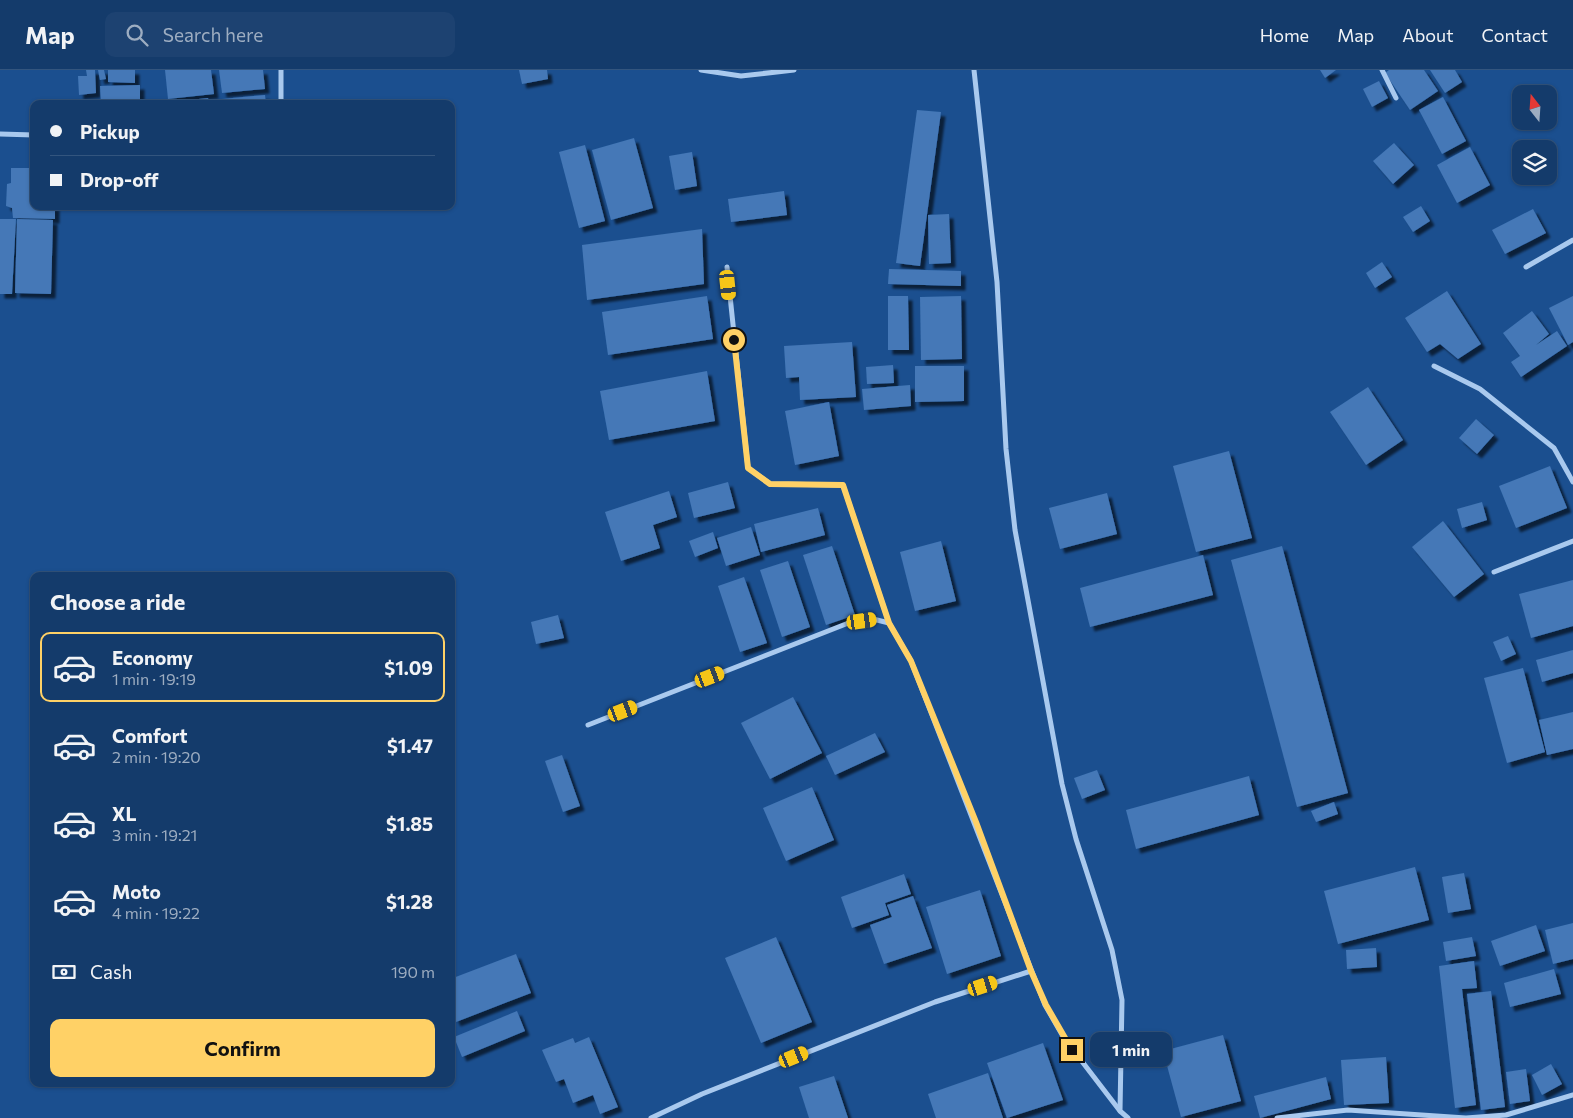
<!DOCTYPE html>
<meta charset="utf-8">
<style>
body{margin:0;font-family:Commissioner,sans-serif;background:#1d4271;color:#f1f3f6;height:100vh;display:flex;flex-direction:column;font-size:19px;white-space:nowrap}
*{box-sizing:border-box;margin:0}
p{font-size:16px;color:#9dadc1}
.icon{flex:none;width:28px;height:28px;fill:none;stroke:currentColor;stroke-width:2;stroke-linecap:round;stroke-linejoin:round}
.map{position:relative;flex:1;overflow:hidden}
.details{position:absolute;left:30px;top:502px;width:425px;height:515px;display:flex;flex-direction:column;background:#143b6b;border-radius:10px;box-shadow:0 1px 4px #0004,0 0 0 1px #33557e}
.details>*{flex:none}
.guide{position:absolute;left:30px;top:30px;width:425px;height:110px;border-radius:10px;box-shadow:0 1px 4px #0004,0 0 0 1px #33557e;display:grid;align-content:center;height:110px;padding:0 20px;background:#143b6b}
.needle{width:32px;rotate:343deg}
.controls{position:absolute;left:1512px;top:15px;display:grid;gap:10px}
.controls a{display:grid;place-items:center;width:45px;height:45px;border-radius:10px;background:#143b6b;box-shadow:0 1px 4px #0004,0 0 0 1px #33557e;font-size:25px}
.end{position:absolute;width:22px;height:22px;margin:-11px;border:6px solid #ffd166;background:#111;box-shadow:0 0 0 2px #111}
.from{border-radius:50%}
.bubble{position:absolute;height:35px;border-radius:10px;background:#143b6b;box-shadow:0 1px 4px #0004,0 0 0 1px #33557e;font-size:16px;font-weight:700;line-height:35px;text-align:center}
.car{position:absolute;width:15px;height:30px;margin:-15px -8px;border-radius:6px;box-shadow:0 0 4px 1px #0007;background:linear-gradient(#f5c518 24%,#345 0 40%,#f5c518 0 76%,#345 0 86%,#f5c518 0)}
.guide b{display:flex;align-items:center;gap:18px;height:48px;font-size:19px}
.guide b+b{border-top:1px solid #33557e}
.guide i{width:12px;height:12px;background:#f1f3f6}
ul{padding:0;list-style:none}
li{display:flex;align-items:center;gap:15px;height:70px;margin:0 10px 8px;padding:0 10px;border:2px solid transparent;border-radius:10px}
li div{flex:1}
li b{display:block;font-size:19px}
li em{font-style:normal;font-weight:700}
li.selected{border-color:#ffd166}
li>.icon{width:45px;height:45px;stroke-width:1.5}
h2{padding:0 20px;font-size:22px;line-height:60px}
.pay{display:flex;align-items:center;gap:12px;height:55px;padding:0 20px;font-size:19px}
.pay p{margin-inline-start:auto}
.button{display:flex;gap:10px;margin-top:auto;padding:10px 20px}
.button a{flex:1;height:58px;border-radius:10px;background:#ffd166;color:#111;font-size:20px;font-weight:700;line-height:58px;text-align:center}
header{display:flex;align-items:center;gap:30px;box-sizing:border-box;height:70px;padding:0 25px;background:#143b6b;border-bottom:1px solid #33557e}
header strong{font-size:24px}
nav{display:flex;gap:28px;margin-inline-start:auto;font-size:18px}
.search{width:350px;height:45px;background:#1d4271;display:flex;align-items:center;gap:12px;box-sizing:border-box;padding:0 18px;border-radius:10px;color:#9dadc1;font-size:19px}
.map>svg:first-child{display:block}
.building{fill:#4478b7;filter:url(#shadow)}
.lines{fill:none;stroke-linecap:round;stroke-linejoin:round}
.minor{stroke:#a9c9ee;stroke-width:5}
.route{stroke:#ffd166;stroke-width:6}
</style>
<header>
<strong>Map</strong>
<div class="search"><svg class="icon" aria-label="search" viewBox="0 0 24 24"><circle cx="10" cy="10" r="6"/><path d="M15 15l6 6"/></svg>Search here</div>
<nav><a>Home</a><a>Map</a><a>About</a><a>Contact</a></nav>
</header>
<div class="map">
<svg width="1573" height="1048" viewBox="0 0 1573 1048">
<defs>
<filter id="shadow"><feDropShadow dx="4.5" dy="4.5" stdDeviation="1" flood-color="#0009"/></filter>
</defs>
<rect width="100%" height="100%" fill="#1b4f8f"/>
<g class="building">
<path d="M86 0H95L96 23 79 25 78 6H87Z"/>
<path d="M98 0H104L106 9 100 10Z"/>
<path d="M108 0H135V13L108 12Z"/>
<path d="M165 0H211L214 24 168 29Z"/>
<path d="M219 0H263L265 19 222 23Z"/>
<path d="M519 0H547L548 9 522 14Z"/>
<path d="M1320 0H1336L1325 8Z"/>
<path d="M1389 0H1424L1438 21 1410 40 1385 3Z"/>
<path d="M1430 0H1455L1462 12 1445 23Z"/>
<path d="M1379 11 1388 28 1372 37 1363 19Z"/>
<path d="M140 15V34H101L100 16Z"/>
<path d="M265 25 266 34H223L222 29Z"/>
<path d="M1443 27 1466 71 1442 84 1419 40Z"/>
<path d="M208 28 209 34H172V32Z"/>
<path d="M917 40 941 42 920 196 896 193Z"/>
<path d="M634 68 653 138 611 150 592 80Z"/>
<path d="M1394 73 1414 95 1393 114 1373 91Z"/>
<path d="M585 75 605 151 579 158 559 82Z"/>
<path d="M1470 77 1490 115 1457 133 1437 95Z"/>
<path d="M692 82 697 116 675 120 669 86Z"/>
<path d="M11 98H34V136H55V149L13 148 12 138 6 136 7 114 11 113Z"/>
<path d="M784 121 787 145 731 152 728 129Z"/>
<path d="M1421 136 1430 151 1413 162 1403 147Z"/>
<path d="M1533 139 1546 163 1505 184 1492 160Z"/>
<path d="M949 144 951 193 929 194 928 145Z"/>
<path d="M0 149H16L12 224H0Z"/>
<path d="M17 149 53 150 51 224 15 223Z"/>
<path d="M702 159 704 214 587 230 582 175Z"/>
<path d="M1382 192 1392 207 1375 218 1366 203Z"/>
<path d="M889 199 961 201V216L888 214Z"/>
<path d="M1447 221 1481 274 1458 289 1440 274 1427 282 1405 248Z"/>
<path d="M707 226 713 269 608 285 602 242Z"/>
<path d="M888 226H908L909 280H888Z"/>
<path d="M961 226 962 289 921 290 920 227Z"/>
<path d="M1573 226V272L1568 275 1549 238Z"/>
<path d="M1532 241 1549 264 1536 275 1557 261 1567 276 1521 307 1511 292 1520 286 1503 263Z"/>
<path d="M852 272 856 327 800 330 799 307 786 308 784 276Z"/>
<path d="M893 295 894 313 867 314 866 297Z"/>
<path d="M915 296H964V331L915 332Z"/>
<path d="M707 301 715 351 609 370 600 321Z"/>
<path d="M910 315 911 336 864 340 862 319Z"/>
<path d="M1368 317 1403 370 1366 395 1330 342Z"/>
<path d="M829 332 839 386 795 395 785 341Z"/>
<path d="M1476 349 1494 365 1477 384 1459 368Z"/>
<path d="M1229 381 1252 468 1196 482 1173 396Z"/>
<path d="M1550 396 1567 438 1516 458 1499 416Z"/>
<path d="M728 412 735 438 694 448 688 423Z"/>
<path d="M669 421 677 447 653 455 660 478 621 491 605 442Z"/>
<path d="M1107 423 1117 464 1060 479 1049 438Z"/>
<path d="M1482 432 1487 450 1462 458 1457 439Z"/>
<path d="M818 438 825 465 761 482 754 454Z"/>
<path d="M1443 451 1484 504 1454 527 1412 477Z"/>
<path d="M751 457 760 485 726 496 717 468Z"/>
<path d="M713 462 718 478 695 487 689 471Z"/>
<path d="M941 471 956 531 915 541 900 482Z"/>
<path d="M832 476 855 545 826 555 803 485Z"/>
<path d="M1282 476 1348 723 1297 737 1231 490Z"/>
<path d="M1203 485 1213 525 1090 557 1080 518Z"/>
<path d="M788 491 810 557 782 567 760 500Z"/>
<path d="M744 507 767 573 740 582 718 516Z"/>
<path d="M1573 510V556L1531 568 1519 524Z"/>
<path d="M558 545 564 568 536 574 531 552Z"/>
<path d="M1508 566 1516 584 1501 591 1493 572Z"/>
<path d="M1573 580V603L1542 612 1536 590Z"/>
<path d="M1523 598 1545 682 1507 693 1484 608Z"/>
<path d="M793 627 822 683 770 709 741 653Z"/>
<path d="M1573 642V679L1547 685 1539 650Z"/>
<path d="M875 663 885 682 835 705 826 686Z"/>
<path d="M562 685 580 736 563 742 545 691Z"/>
<path d="M1097 700 1105 720 1082 729 1074 708Z"/>
<path d="M1249 706 1259 745 1136 779 1126 740Z"/>
<path d="M812 717 834 770 786 791 763 738Z"/>
<path d="M1334 732 1338 744 1316 752 1311 741Z"/>
<path d="M1415 797 1429 850 1338 874 1324 821Z"/>
<path d="M1464 803 1471 839 1448 843 1442 807Z"/>
<path d="M904 804 911 824 885 833 889 845 852 858 841 827Z"/>
<path d="M980 820 1001 886 947 904 926 837Z"/>
<path d="M913 826 932 878 884 894 870 855 892 847 887 835Z"/>
<path d="M1573 853V889L1553 894 1545 860Z"/>
<path d="M1536 855 1545 881 1500 896 1491 871Z"/>
<path d="M776 867 812 952 761 973 725 888Z"/>
<path d="M1472 867 1476 886 1446 891 1443 872Z"/>
<path d="M1376 878 1377 897 1347 899 1346 880Z"/>
<path d="M516 884 531 923 456 952 451 940V917L456 916 453 908Z"/>
<path d="M1474 891 1477 918 1462 919 1476 1035 1455 1038 1439 896Z"/>
<path d="M1554 899 1561 924 1510 937 1504 913Z"/>
<path d="M1491 921 1505 1037 1481 1040 1467 924Z"/>
<path d="M517 941 525 961 462 987 454 967Z"/>
<path d="M1223 965 1241 1031 1181 1047 1163 981Z"/>
<path d="M589 967 618 1037 600 1044 593 1025 573 1033 564 1009 556 1012 542 980 573 968 575 973Z"/>
<path d="M1043 973 1063 1030 1007 1048 987 993Z"/>
<path d="M1386 987 1389 1033 1344 1035 1341 990Z"/>
<path d="M1551 994 1562 1014 1542 1025 1532 1005Z"/>
<path d="M1526 999 1530 1031 1510 1034 1506 1002Z"/>
<path d="M988 1003 1003 1048H936L928 1024Z"/>
<path d="M834 1006 848 1048H809L799 1017Z"/>
<path d="M1326 1007 1331 1029 1260 1048 1254 1026Z"/>
</g>
<g class="lines">
<g class="minor">
<path d="M701 0 741 6 794 0"/>
<path d="M974 0 997 212 1006 379 1015 460 1062 714 1076 769 1112 880 1122 930 1120 1041 1128 1048"/>
<path d="M1382 0 1396 28"/>
<path d="M281 34V0"/>
<path d="M0 64 34 65"/>
<path d="M727 197 748 398 770 414 843 415 889 553"/>
<path d="M1526 197 1573 170"/>
<path d="M1434 296 1480 319 1554 378 1573 412"/>
<path d="M1494 502 1573 471"/>
<path d="M588 655 851 552 873 549 889 553 911 591 1045 935 1064 968 1120 1041"/>
<path d="M651 1048 702 1024 935 932 1031 901"/>
<path d="M1277 1048 1348 1040 1466 1048 1506 1045 1573 1025"/>
</g>
</g>
<g class="lines">
<path class="route" d="M734 270 748 398 770 414 843 415 889 553 911 591 976 752 1031 901 1046 935 1072 980"/>
</g>
</svg>
<div class="controls">
<a><svg class="needle" viewBox="-14 -14 28 28"><path d="M0-13l5 13h-10z" fill="#e53935"/><path d="M0 13l5-13h-10z" fill="#9dadc1"/></svg></a>
<a><svg class="icon" aria-label="layers" viewBox="0 0 24 24"><path d="M12 4l9 5-9 5-9-5zM3 14l9 5 9-5"/></svg></a>
</div>
<i class="end from" style="left:734px;top:270px"></i>
<i class="end" style="left:1072px;top:980px"></i>
<div class="bubble" style="left:1090px;top:962px;width:82px">1 min</div>
<i class="car" style="left:728px;top:215px;rotate:174deg"></i>
<i class="car" style="left:862px;top:551px;rotate:82deg"></i>
<i class="car" style="left:710px;top:607px;rotate:69deg"></i>
<i class="car" style="left:623px;top:641px;rotate:69deg"></i>
<i class="car" style="left:983px;top:916px;rotate:72deg"></i>
<i class="car" style="left:794px;top:987px;rotate:68deg"></i>
<div class="guide">
<b><i class="from"></i>Pickup</b>
<b><i></i>Drop-off</b>
</div>
<section class="details">
<h2>Choose a ride</h2>
<ul>
<li class="selected"><svg class="icon" aria-label="car" viewBox="0 0 24 24"><path d="M5 17H2v-5l4-1 3-4h7l3 4 3 1v5h-3M9 17h6M6 11h13"/><circle cx="7" cy="17" r="2"/><circle cx="17" cy="17" r="2"/></svg><div><b>Economy</b><p>1 min · 19:19</p></div><em>$1.09</em></li>
<li><svg class="icon" aria-label="car" viewBox="0 0 24 24"><path d="M5 17H2v-5l4-1 3-4h7l3 4 3 1v5h-3M9 17h6M6 11h13"/><circle cx="7" cy="17" r="2"/><circle cx="17" cy="17" r="2"/></svg><div><b>Comfort</b><p>2 min · 19:20</p></div><em>$1.47</em></li>
<li><svg class="icon" aria-label="car" viewBox="0 0 24 24"><path d="M5 17H2v-5l4-1 3-4h7l3 4 3 1v5h-3M9 17h6M6 11h13"/><circle cx="7" cy="17" r="2"/><circle cx="17" cy="17" r="2"/></svg><div><b>XL</b><p>3 min · 19:21</p></div><em>$1.85</em></li>
<li><svg class="icon" aria-label="car" viewBox="0 0 24 24"><path d="M5 17H2v-5l4-1 3-4h7l3 4 3 1v5h-3M9 17h6M6 11h13"/><circle cx="7" cy="17" r="2"/><circle cx="17" cy="17" r="2"/></svg><div><b>Moto</b><p>4 min · 19:22</p></div><em>$1.28</em></li>
</ul>
<div class="pay"><svg class="icon" aria-label="cash" viewBox="0 0 24 24"><path d="M3 7h18v10H3z"/><circle cx="12" cy="12" r="2"/></svg>Cash<p>190 m</p></div>
<div class="button"><a>Confirm</a></div>
</section>
</div>
